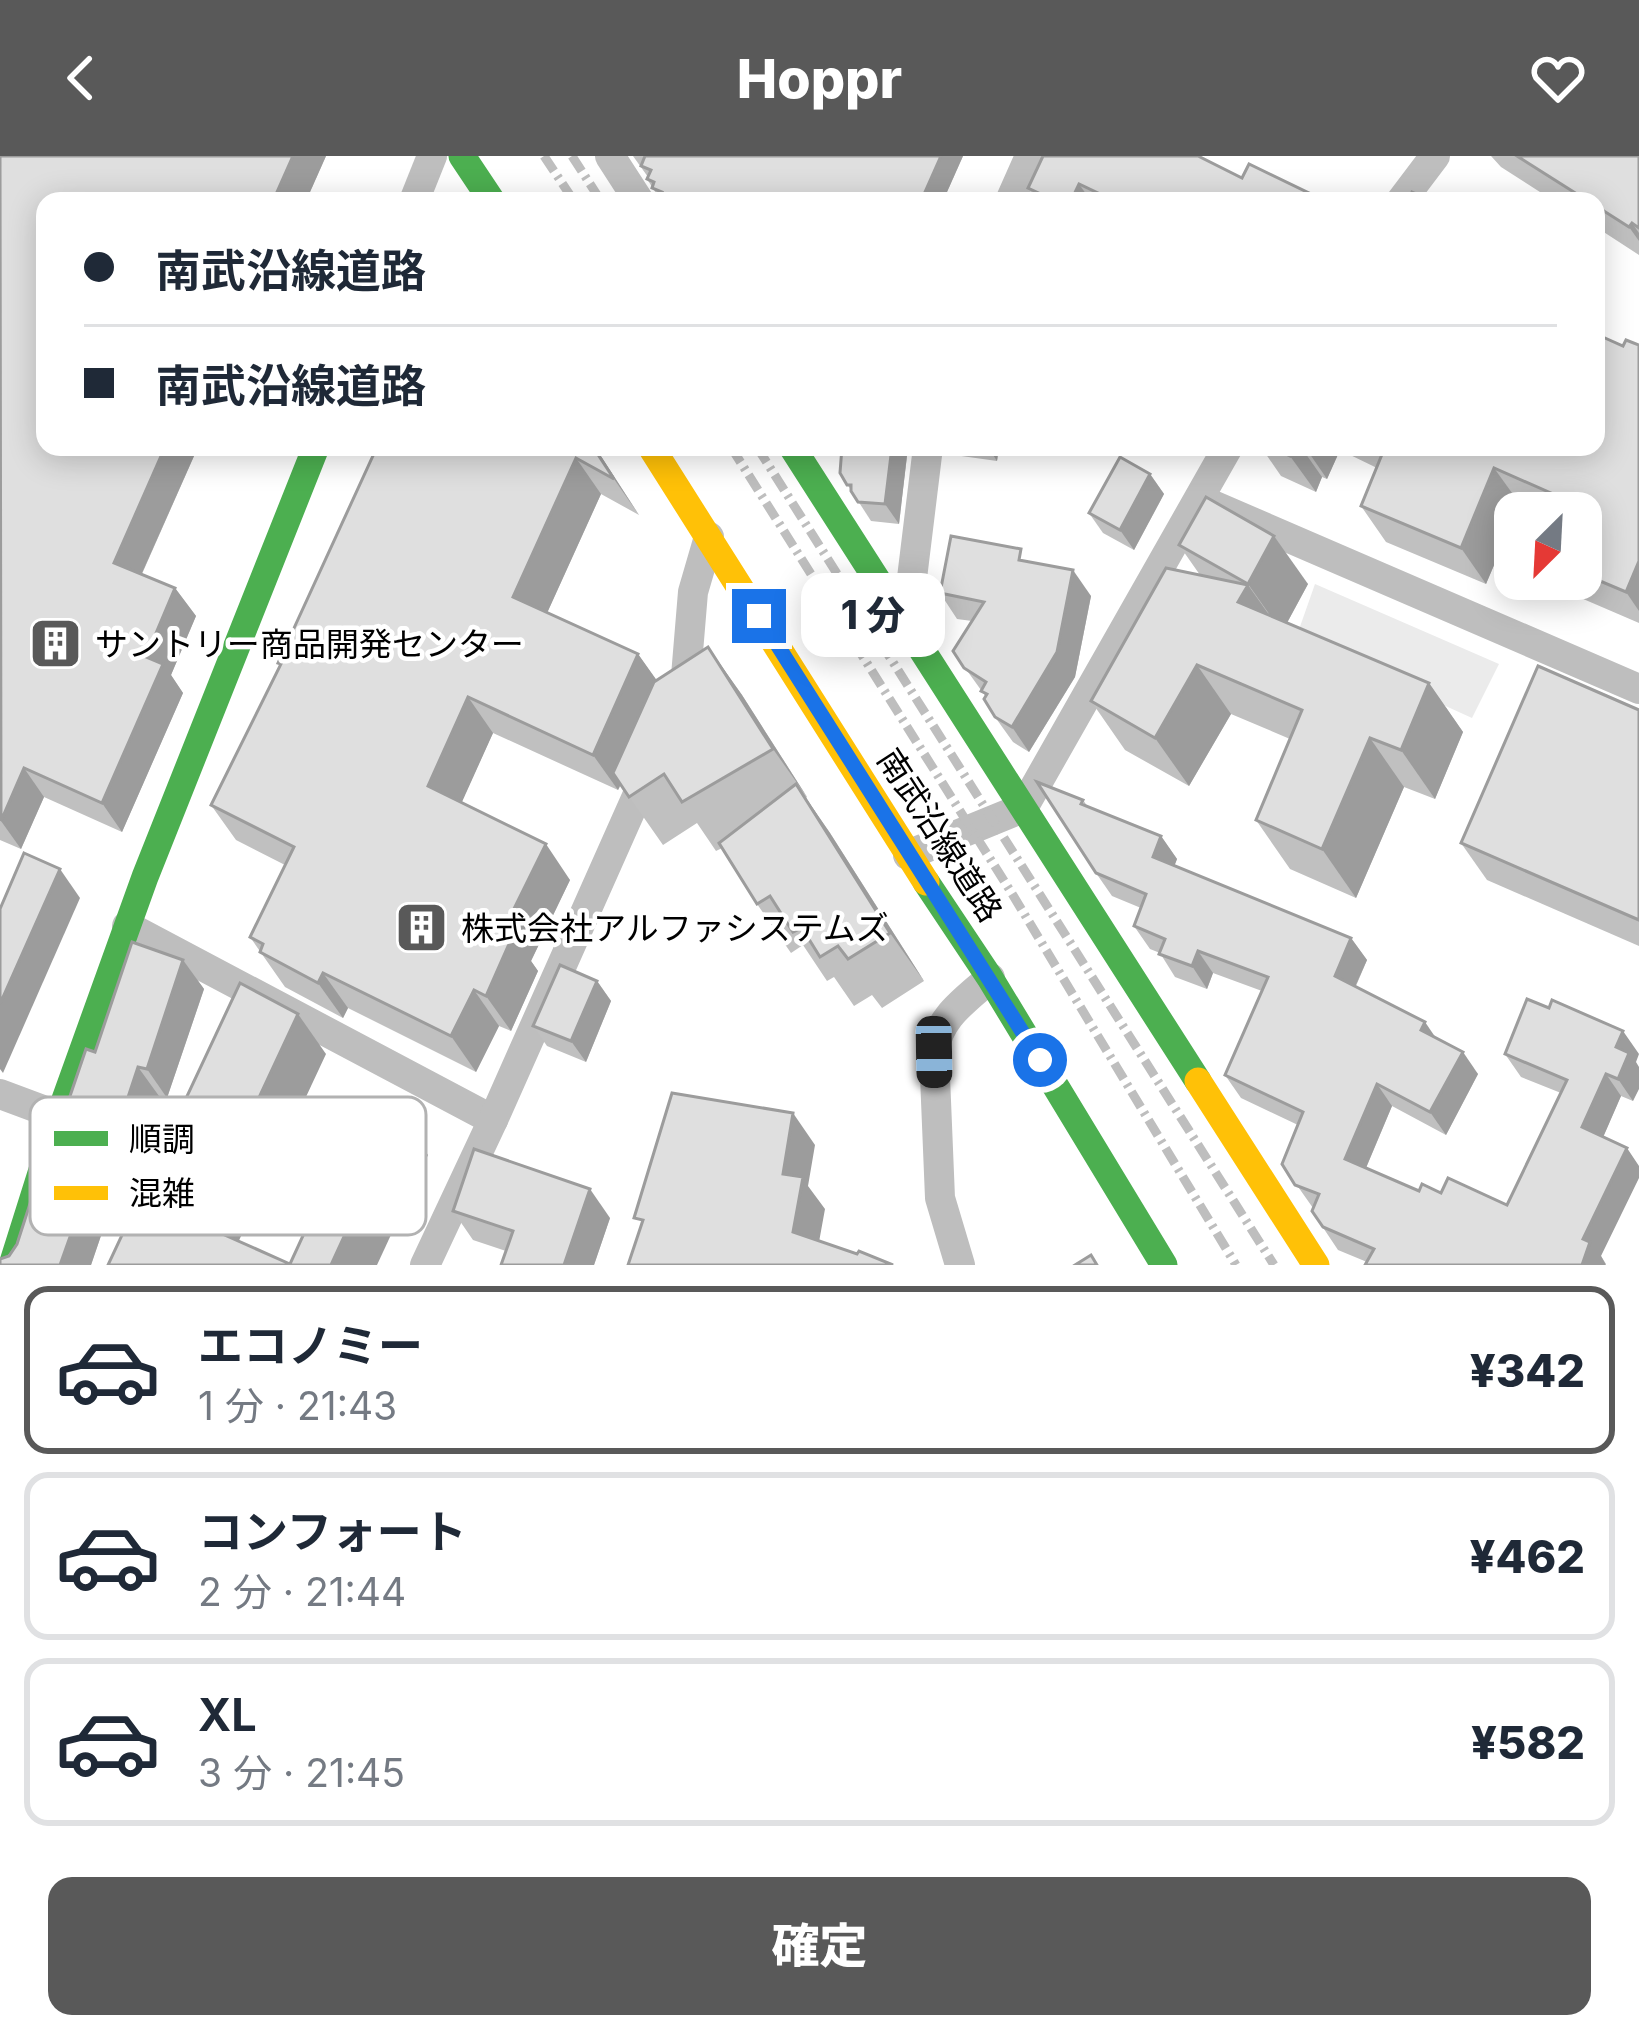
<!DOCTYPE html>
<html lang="ja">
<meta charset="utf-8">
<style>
body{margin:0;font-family:Inter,"Noto Sans JP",sans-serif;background:#f6f6f7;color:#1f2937;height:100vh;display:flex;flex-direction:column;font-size:45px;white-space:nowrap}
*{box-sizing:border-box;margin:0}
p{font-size:39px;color:#747a83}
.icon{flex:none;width:66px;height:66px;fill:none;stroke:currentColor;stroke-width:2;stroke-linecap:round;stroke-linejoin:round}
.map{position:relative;height:1109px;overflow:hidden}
.side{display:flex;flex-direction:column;background:#fff;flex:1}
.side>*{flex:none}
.top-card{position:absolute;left:36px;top:36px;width:1569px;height:264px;border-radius:24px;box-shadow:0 6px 30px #0003;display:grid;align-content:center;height:264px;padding:0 48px;background:#fff}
.needle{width:78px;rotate:204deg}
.buttons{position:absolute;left:1494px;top:336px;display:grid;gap:24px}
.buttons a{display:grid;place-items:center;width:108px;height:108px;border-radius:24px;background:#fff;box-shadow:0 6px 30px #0003;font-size:60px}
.end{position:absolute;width:54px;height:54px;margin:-27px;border:15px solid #1a73e8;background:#fff;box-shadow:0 0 0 6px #fff}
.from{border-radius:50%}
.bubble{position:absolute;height:84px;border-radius:24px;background:#fff;box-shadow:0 6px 30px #0003;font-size:39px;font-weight:800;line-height:84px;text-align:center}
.car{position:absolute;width:36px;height:72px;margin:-36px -18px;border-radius:15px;box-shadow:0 0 9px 3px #0007;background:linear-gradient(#222 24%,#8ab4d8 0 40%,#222 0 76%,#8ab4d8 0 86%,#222 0)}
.top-card b{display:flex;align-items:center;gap:42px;height:114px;font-size:45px}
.top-card b+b{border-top:3px solid #e0e1e3}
.top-card i{width:30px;height:30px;background:#1f2937}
ul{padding:21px 0 0;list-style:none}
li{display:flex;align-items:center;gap:36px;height:168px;margin:0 24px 18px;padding:0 24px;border:6px solid #e0e1e3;border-radius:24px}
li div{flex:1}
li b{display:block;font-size:45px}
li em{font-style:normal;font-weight:800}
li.current{border-color:#595959}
li>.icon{width:108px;height:108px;stroke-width:1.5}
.button{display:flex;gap:24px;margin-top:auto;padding:24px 48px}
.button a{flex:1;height:138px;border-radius:24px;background:#595959;color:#fff;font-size:48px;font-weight:800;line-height:138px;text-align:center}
header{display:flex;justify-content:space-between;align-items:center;height:156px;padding:0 48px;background:#595959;color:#fff;font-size:54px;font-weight:800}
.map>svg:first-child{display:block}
.green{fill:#ebebeb}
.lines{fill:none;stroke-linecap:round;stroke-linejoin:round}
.street{stroke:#bebebe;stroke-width:30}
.fast{stroke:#4caf50;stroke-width:27}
.slow{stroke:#ffc107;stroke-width:27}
.rail{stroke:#bebebe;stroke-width:9;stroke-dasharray:18 6 3 6;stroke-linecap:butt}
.wall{fill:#c0c0c0}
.shaded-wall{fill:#9c9c9c}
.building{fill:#dfdfdf;stroke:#9c9c9c;stroke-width:3}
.route{stroke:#1a73e8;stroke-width:15}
.labels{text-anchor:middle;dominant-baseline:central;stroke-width:9;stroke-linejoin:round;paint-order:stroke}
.poi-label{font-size:33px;fill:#000;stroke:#fff;text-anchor:start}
.street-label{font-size:33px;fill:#000;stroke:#fff}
.key{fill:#fff;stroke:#b2b2b2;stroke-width:3}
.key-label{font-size:33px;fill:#000}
</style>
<header><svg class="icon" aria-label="back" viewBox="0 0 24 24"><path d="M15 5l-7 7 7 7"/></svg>Hoppr<svg class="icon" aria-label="heart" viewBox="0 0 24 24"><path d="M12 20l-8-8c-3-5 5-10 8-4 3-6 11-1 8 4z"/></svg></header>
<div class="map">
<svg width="1639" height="1109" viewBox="0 0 1639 1109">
<rect width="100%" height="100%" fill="#fff"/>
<path class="green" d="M1315 428 1499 508 1472 562 1296 482Z"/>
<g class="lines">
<g class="street">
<path d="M610 0 639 45"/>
<path d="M414 45 432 0"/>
<path d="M1010 45 1030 0"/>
<path d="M1401 45 1435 0"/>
<path d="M1208 347 1639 533"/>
<path d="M906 471 928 291"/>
<path d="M682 540 685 532 693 436 709 381"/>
<path d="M908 699 1023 652 1228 291"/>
<path d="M127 770 493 964"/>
<path d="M0 938 59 960"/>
<path d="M425 1109 493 964 650 611"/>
<path d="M960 1109 940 1042 934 896C938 861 966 844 990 822"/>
</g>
<g class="fast">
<path d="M462 0 492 45"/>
<path d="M792 291 1198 925"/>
<path d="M926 726 990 822 1164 1109"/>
<path d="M12 1109 59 960 145 721 316 291"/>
</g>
<g class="slow">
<path d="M651 291 926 726"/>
<path d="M1198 925 1316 1109"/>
</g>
<g class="rail">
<path d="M544 0 574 45"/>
<path d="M572 0 601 45"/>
<path d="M731 291 1011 736 1236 1109"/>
<path d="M757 291 1274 1109"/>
</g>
</g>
<g class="wall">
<path d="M0 0H326L306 45H45V291H198L142 418 175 432 196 460 171 519 183 537 122 676 44 641 21 693 0 684Z"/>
<path d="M633 0H963L943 45H661L647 23 648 21Z"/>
<path d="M1491 0H1639V99L1596 71V45H1554L1501 11Z"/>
<path d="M1242 22 1318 45H1037L1028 32Z"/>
<path d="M1639 189V467L1567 436 1558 423H1581V357H1539L1520 348 1486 428 1386 386 1361 350 1377 312 1340 294 1327 323 1322 321 1316 336 1281 320 1261 291H1596L1623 190Z"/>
<path d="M377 291H595L639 359 601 338 547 457 638 498 656 524 708 491 742 539 807 641 806 642 830 677 924 825 882 852 872 839 854 850 834 821 827 825 803 789 791 797 757 748 722 692 716 695 697 667 663 689 621 629 618 634 493 577 461 647 570 724 531 805 538 815 511 875 499 870 476 916 348 852 343 862 285 831 250 781 285 709 236 684 211 649 280 510 278 507Z"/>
<path d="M908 291 899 368 871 365 840 317Z"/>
<path d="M942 291H999L997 305 947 298Z"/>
<path d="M1150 318 1164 338 1134 394 1103 377 1089 357Z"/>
<path d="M1179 389 1308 428 1287 467 1429 527 1463 576 1435 643 1404 631 1356 742 1290 713 1256 664 1290 583 1231 558 1189 630 1125 594 1091 545 1200 419Z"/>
<path d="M1030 406 1091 440 1075 521 1029 596 1013 586 995 561 986 541 953 495 972 465 957 463 940 437Z"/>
<path d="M1639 554V790L1487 724 1461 687Z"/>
<path d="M1083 644 1088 651 1161 680 1177 703 1174 710 1351 782 1367 804 1356 830 1435 881 1478 918 1446 979 1392 950 1366 1012 1419 1035 1507 1049 1561 937 1521 921 1505 898 1636 906 1633 945 1621 940 1603 981 1601 1100 1606 1108 1367 1106 1338 1094 1312 1055 1313 1052 1282 1008 1298 969 1241 942 1225 919 1262 835 1213 817 1207 833 1175 821 1160 797 1150 793 1134 770 1141 752 1112 740 1096 717Z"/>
<path d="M183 804 204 833 167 942 159 940 115 1073 107 1062 91 1109H0L17 1088 50 999 95 896Z"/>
<path d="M597 825 611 845 586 906 547 890 533 870Z"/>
<path d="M453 1055 610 1062 594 1109H501L506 1095 473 1084Z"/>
</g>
<g class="shaded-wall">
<path d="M293 0H326L306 45H273Z"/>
<path d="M941 0H963L943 45H921Z"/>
<path d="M1079 28 1091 45H1071Z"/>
<path d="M1632 67 1639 77V85L1629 71Z"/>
<path d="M165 291H198L134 435 114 407Z"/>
<path d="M593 291H595L639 359 614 323Z"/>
<path d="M892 291H908L899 368 885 348Z"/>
<path d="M988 291H999L997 305Z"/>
<path d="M1294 291H1301L1322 321 1316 336 1290 300Z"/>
<path d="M1305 291H1338L1340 294 1327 323Z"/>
<path d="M576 302 601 338 538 477 513 441Z"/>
<path d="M1494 312 1520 348 1486 428 1461 392Z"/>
<path d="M1150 318 1164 338 1134 394 1120 374Z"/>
<path d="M1274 380 1308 428 1282 476 1248 428Z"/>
<path d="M1639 405V455L1626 436Z"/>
<path d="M1073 414 1091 440 1075 521 1029 596 1012 571Z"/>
<path d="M1248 429 1282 477 1238 446Z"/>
<path d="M175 432 196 460 171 519 183 537 122 676 102 647 146 501Z"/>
<path d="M708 491 742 539 807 641 773 593Z"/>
<path d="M638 498 663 533 618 634 593 599Z"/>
<path d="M1197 509 1231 558 1189 630 1155 582Z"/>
<path d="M1429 527 1463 576 1435 643 1401 594Z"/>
<path d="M468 541 493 577 453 666 428 630Z"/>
<path d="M1370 582 1404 631 1356 742 1322 693Z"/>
<path d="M24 612 44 641 21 693 1 665Z"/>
<path d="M796 628 830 677 924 825 890 777Z"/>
<path d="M1161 680 1177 703 1169 724 1153 701Z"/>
<path d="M546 688 570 724 531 805 538 815 511 875 486 840 503 775Z"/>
<path d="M60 713 80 742 3 917 0 913V848Z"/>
<path d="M1351 782 1367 804 1350 842 1335 820Z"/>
<path d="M1198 795 1213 817 1207 833 1192 810Z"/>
<path d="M183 804 204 833 167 942 147 913Z"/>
<path d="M323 817 348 852 343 862 318 827Z"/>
<path d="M597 825 611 845 586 906 571 885Z"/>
<path d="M474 834 499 870 476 916 451 880Z"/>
<path d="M298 858 326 898 228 1108 200 1068Z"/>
<path d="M1425 866 1440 888 1421 874Z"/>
<path d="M1623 875 1639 898 1636 906 1639 911V933L1633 945 1618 923 1616 891Z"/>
<path d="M1463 896 1478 918 1446 979 1430 956Z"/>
<path d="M138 911 159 940 115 1073 107 1062 91 1109H60L92 1019Z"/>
<path d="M1606 918 1621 940 1598 993 1582 971Z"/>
<path d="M1377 928 1392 950 1360 1026 1345 1003Z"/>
<path d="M793 957 815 989 808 1030 825 1053 815 1108 793 1076 783 1018Z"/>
<path d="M400 959 428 999 377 1109H331Z"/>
<path d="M1627 992 1639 1010V1022L1601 1100 1606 1109H1582L1583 1083Z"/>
<path d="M590 1033 610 1062 594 1109H564Z"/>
</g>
<g class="building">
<path d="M0 0H293L273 45H45V291H165L114 407 175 432 146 501 163 508 102 647 24 612 1 665Z"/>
<path d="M645 0H941L921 45H667L659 42 662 36 652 32 654 26 647 23 651 14 641 10Z"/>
<path d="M1043 0H1198L1242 22 1249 8 1315 40 1312 45H1115L1079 28 1071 45H1056L1028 32Z"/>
<path d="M1517 0H1639V72L1632 67 1629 71 1596 50V45H1588Z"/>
<path d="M1412 36 1432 45H1408Z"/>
<path d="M1596 178 1623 190 1626 184 1639 189V405L1626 436 1581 417V357H1561L1566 347 1559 344 1560 341 1494 312 1461 392 1361 350 1385 291H1596Z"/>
<path d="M377 291H593L614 323 576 302 513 441 638 498 593 599 468 541 428 630 546 688 503 775 513 779 486 840 474 834 451 880 323 817 318 827 260 796 263 788 250 781 294 691 211 649 281 508 278 507Z"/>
<path d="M842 291H892L885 348 858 346 851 335V329H847L840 317Z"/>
<path d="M1272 291H1294L1290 300Z"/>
<path d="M1120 301 1150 318 1120 374 1089 357Z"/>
<path d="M1206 341 1274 380 1248 428 1179 389Z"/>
<path d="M951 380 1021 393 1019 404 1073 414 1057 496 1012 571 995 561 984 543 987 538 981 535 986 526 964 512 953 495 984 446 940 437Z"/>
<path d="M1166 412 1248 429 1238 446 1429 527 1401 594 1370 582 1322 693 1256 664 1302 554 1197 509 1155 582 1091 545Z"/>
<path d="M708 491 773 593 682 646 664 618 629 641 613 617 654 526Z"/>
<path d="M1538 510 1639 554V764L1461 687Z"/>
<path d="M1037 626 1083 644 1081 648 1161 680 1153 701 1351 782 1335 820 1425 866 1421 874 1463 896 1430 956 1377 928 1345 1003 1419 1035 1422 1028 1441 1037 1448 1022 1507 1049 1567 924 1505 898 1527 843 1549 852 1552 844 1623 875 1616 891 1629 897 1618 923 1606 918 1582 971 1627 992 1583 1083 1590 1086 1582 1109H1365L1374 1093 1323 1071 1312 1055 1319 1038 1295 1029 1282 1008 1303 956 1225 919 1268 821 1198 795 1192 810 1159 798 1165 783 1134 770 1146 738 1096 717Z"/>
<path d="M796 628 890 777 848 803 838 790 820 801 802 772 793 776 770 740 757 748 719 687Z"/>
<path d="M24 697 60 713 0 848V753Z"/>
<path d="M132 786 183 804 147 913 138 911 94 1044 92 1019 60 1109H0V1103L9 1100 17 1088 46 998 50 999 86 893 95 896Z"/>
<path d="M560 809 597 825 571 885 533 870Z"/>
<path d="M240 827 298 858 200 1068 290 1108 364 947 400 959 331 1109H108Z"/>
<path d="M672 937 793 957 783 1018 803 1021 793 1076 857 1098 859 1095 893 1109H628L643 1064 634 1062Z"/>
<path d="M474 993 590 1033 564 1109H501L513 1075 453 1055Z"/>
<path d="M1091 1099 1097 1109H1075Z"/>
</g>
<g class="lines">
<path class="route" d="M759 460 1040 904"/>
</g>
<defs>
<symbol id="building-square" viewBox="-11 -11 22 22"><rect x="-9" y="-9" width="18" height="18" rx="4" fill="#595959" stroke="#fff"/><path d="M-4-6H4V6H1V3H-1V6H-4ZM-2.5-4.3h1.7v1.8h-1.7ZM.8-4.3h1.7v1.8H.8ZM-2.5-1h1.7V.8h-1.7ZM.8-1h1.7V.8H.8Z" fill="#fff"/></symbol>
</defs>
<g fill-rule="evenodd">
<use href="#building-square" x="26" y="458" width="59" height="59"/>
<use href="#building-square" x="392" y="742" width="59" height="59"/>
</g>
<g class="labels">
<g class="poi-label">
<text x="95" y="488">サントリー商品開発センター</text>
<text x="461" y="772">株式会社アルファシステムズ</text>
</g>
<g class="street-label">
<text transform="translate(940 679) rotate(57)">南武沿線道路</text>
</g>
</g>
<rect x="30" y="941" width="396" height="138" rx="18" class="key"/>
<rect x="54" y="975" width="54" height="15" fill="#4caf50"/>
<rect x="54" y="1030" width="54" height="14" fill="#ffc107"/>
<g class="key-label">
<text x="129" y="995">順調</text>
<text x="129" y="1049">混雑</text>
</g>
</svg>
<div class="buttons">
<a><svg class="needle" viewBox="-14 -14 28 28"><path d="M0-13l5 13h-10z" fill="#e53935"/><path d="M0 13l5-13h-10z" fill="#747a83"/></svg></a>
</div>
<i class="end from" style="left:1040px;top:904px"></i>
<i class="end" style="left:759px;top:460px"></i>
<div class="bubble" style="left:801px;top:417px;width:144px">1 分</div>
<i class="car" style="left:934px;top:896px;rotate:179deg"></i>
<div class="top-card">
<b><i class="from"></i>南武沿線道路</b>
<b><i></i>南武沿線道路</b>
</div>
</div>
<section class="side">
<ul>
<li class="current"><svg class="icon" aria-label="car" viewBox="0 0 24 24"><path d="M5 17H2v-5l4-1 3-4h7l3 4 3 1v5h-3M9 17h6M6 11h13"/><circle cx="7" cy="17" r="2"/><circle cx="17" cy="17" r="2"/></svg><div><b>エコノミー</b><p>1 分 · 21:43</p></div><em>¥342</em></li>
<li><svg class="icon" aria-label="car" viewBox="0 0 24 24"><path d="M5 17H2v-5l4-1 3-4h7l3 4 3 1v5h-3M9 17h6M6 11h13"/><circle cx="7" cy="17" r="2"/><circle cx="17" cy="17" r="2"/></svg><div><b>コンフォート</b><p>2 分 · 21:44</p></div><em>¥462</em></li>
<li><svg class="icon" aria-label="car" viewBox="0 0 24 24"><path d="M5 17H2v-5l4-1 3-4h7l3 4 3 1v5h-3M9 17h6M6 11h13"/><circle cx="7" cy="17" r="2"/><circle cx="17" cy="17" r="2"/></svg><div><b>XL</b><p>3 分 · 21:45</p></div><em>¥582</em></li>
</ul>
<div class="button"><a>確定</a></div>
</section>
